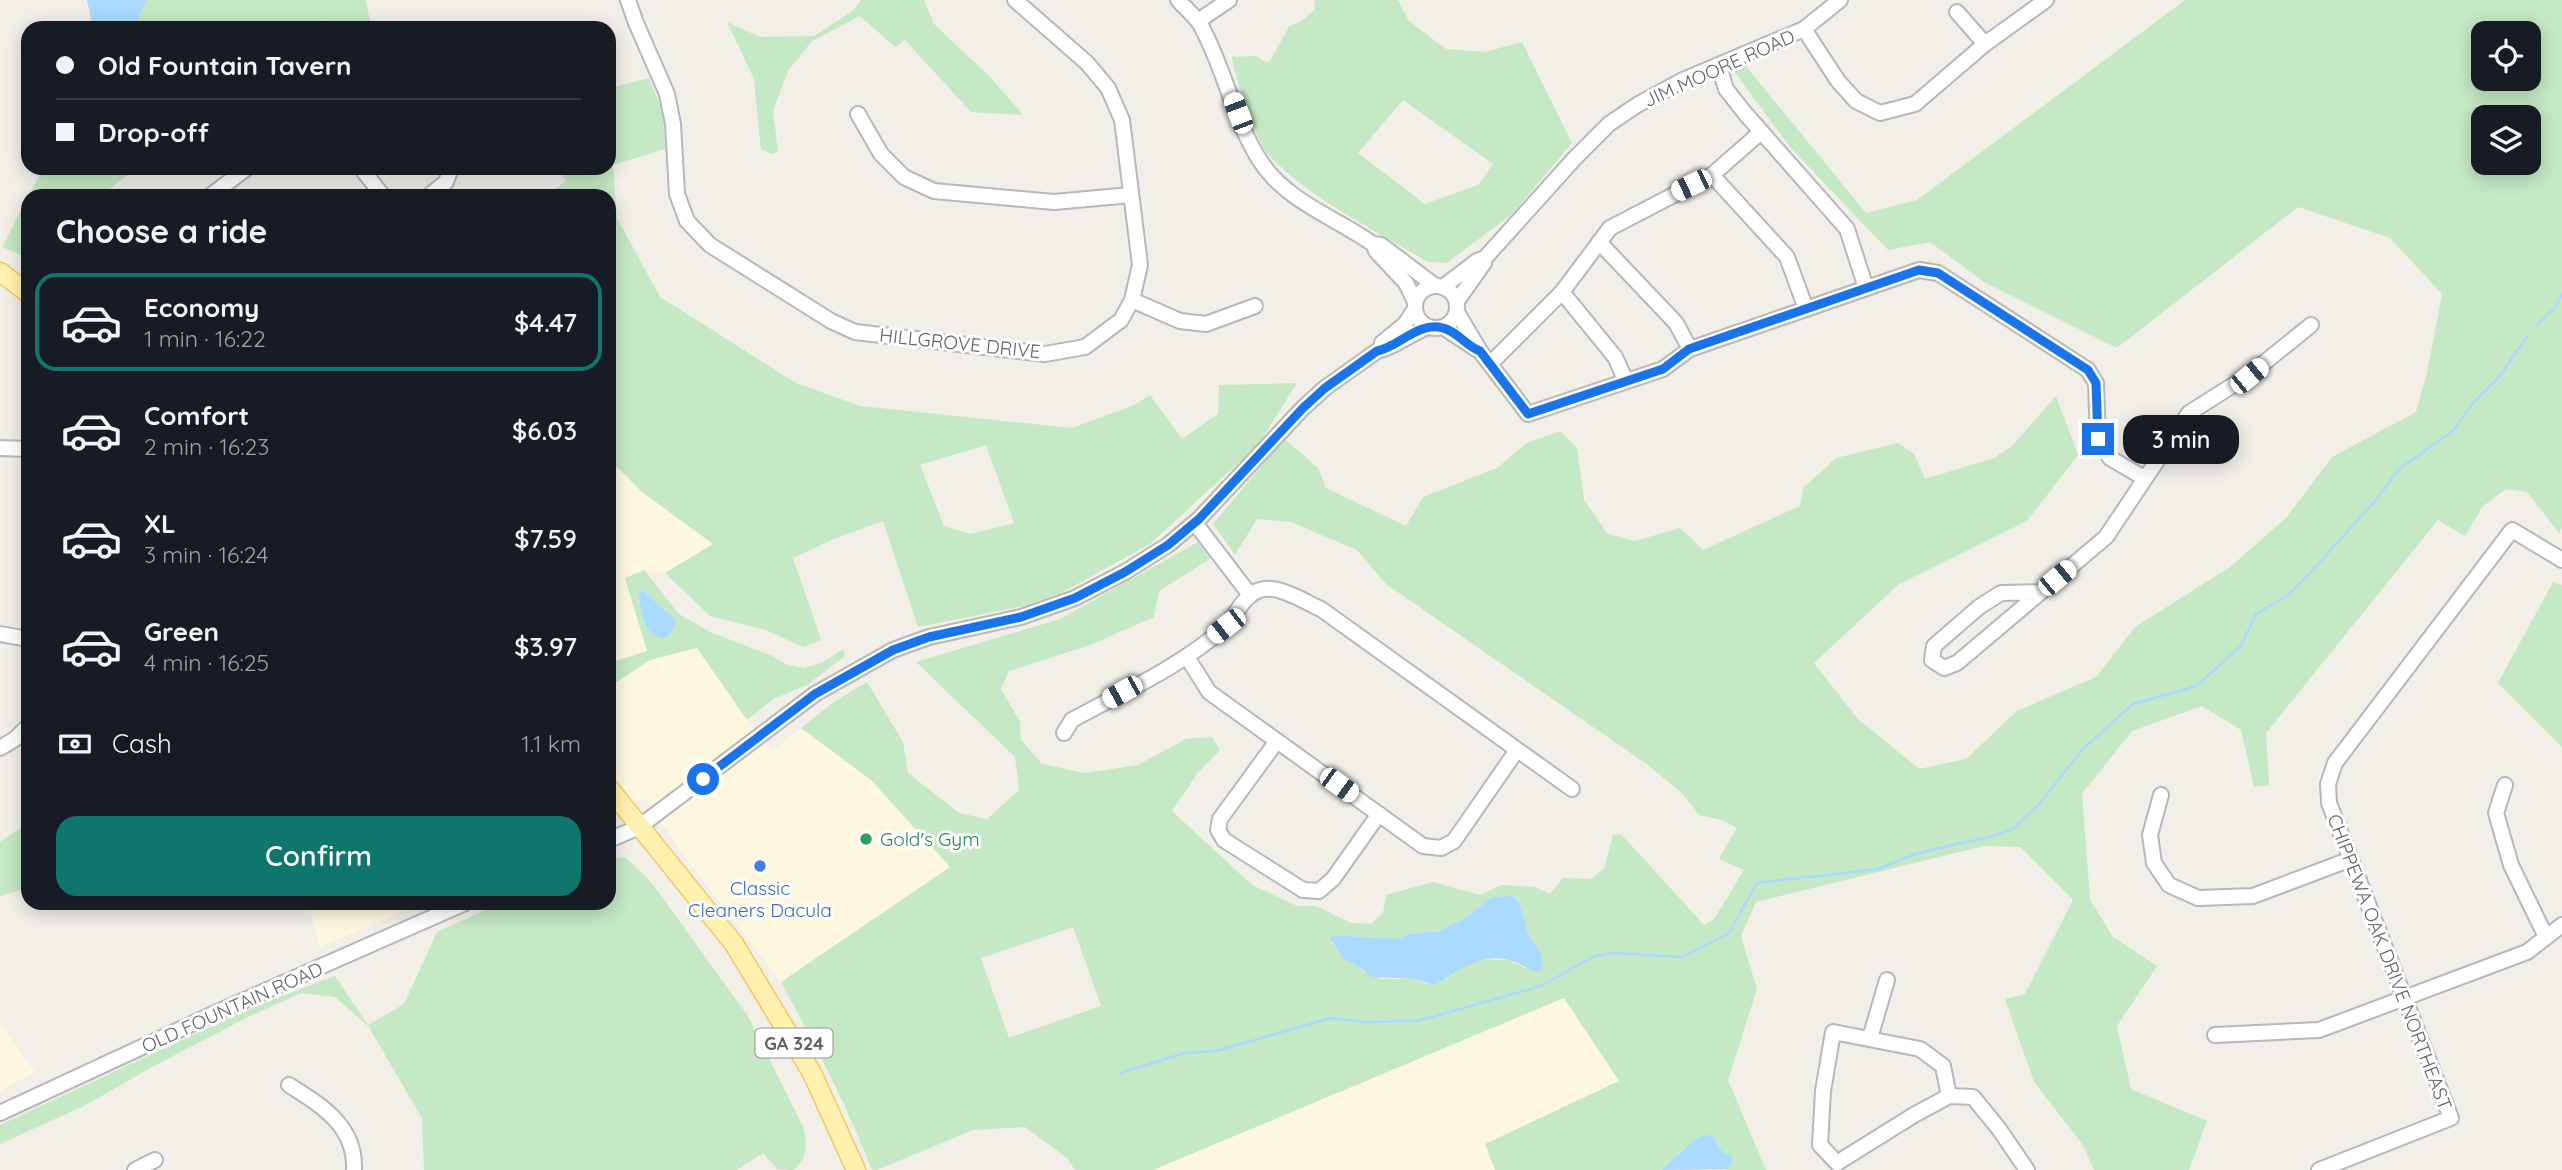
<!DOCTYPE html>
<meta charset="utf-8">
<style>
body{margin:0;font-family:Quicksand,sans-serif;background:#242831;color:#f1f3f6;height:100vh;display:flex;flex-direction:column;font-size:26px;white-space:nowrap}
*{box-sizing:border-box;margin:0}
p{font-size:23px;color:#9ea1a6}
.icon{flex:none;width:38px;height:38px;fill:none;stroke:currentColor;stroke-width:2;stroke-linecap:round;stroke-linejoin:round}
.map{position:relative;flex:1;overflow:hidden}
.side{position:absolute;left:21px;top:189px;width:595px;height:721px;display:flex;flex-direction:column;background:#171b24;border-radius:21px;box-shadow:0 4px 18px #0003}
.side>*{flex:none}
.guide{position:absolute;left:21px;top:21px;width:595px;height:154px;border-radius:21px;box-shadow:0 4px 18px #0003;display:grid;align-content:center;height:154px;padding:0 35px;background:#171b24}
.fabs{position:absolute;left:2471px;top:21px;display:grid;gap:14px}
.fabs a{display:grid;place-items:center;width:70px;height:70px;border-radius:14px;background:#171b24;box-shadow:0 4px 18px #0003;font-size:35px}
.end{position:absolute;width:32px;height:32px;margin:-16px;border:9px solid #1a73e8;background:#fff;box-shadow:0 0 0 4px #fff}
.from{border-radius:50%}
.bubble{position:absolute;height:49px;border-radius:21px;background:#171b24;box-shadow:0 4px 18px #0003;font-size:23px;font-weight:600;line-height:49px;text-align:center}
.car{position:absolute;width:21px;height:42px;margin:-21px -10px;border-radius:9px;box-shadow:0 0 5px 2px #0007;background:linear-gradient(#fff 24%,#345 0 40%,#fff 0 76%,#345 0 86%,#fff 0)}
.guide b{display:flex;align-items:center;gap:24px;height:66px;font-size:26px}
.guide b+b{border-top:2px solid #363941}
.guide i{width:18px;height:18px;background:#f1f3f6}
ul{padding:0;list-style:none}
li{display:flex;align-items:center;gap:21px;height:98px;margin:0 14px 10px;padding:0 21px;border:4px solid transparent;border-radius:21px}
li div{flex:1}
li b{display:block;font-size:26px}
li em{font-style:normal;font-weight:600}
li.active{border-color:#0f766e}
li>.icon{width:63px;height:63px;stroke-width:1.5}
h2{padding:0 35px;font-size:32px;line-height:84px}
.pay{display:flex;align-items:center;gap:18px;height:77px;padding:0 35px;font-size:26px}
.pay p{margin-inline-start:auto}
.button{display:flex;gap:14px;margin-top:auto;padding:14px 35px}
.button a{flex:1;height:80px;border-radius:21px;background:#0f766e;color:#fff;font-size:28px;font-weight:600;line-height:80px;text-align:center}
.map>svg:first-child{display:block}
.commercial{fill:#fef7e0}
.green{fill:#c5e8c5;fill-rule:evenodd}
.water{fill:#aadaff}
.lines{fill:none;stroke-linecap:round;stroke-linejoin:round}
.stream{stroke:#aadaff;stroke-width:2.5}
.minor-casing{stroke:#b5b8bc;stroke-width:18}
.major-casing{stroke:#f2c960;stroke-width:21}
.minor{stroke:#fff;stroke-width:14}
.major{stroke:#fff2af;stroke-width:18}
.route{stroke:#1a73e8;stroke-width:9}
.leisure-dot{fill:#2e9e5b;stroke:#fff;stroke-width:2.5}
.shop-dot{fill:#3f7fe0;stroke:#fff;stroke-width:2.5}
.labels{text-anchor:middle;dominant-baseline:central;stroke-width:6;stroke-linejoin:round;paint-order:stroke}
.shield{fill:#fff;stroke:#8f9295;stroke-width:2}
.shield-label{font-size:18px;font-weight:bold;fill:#5f6368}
.street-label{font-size:19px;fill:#5f6368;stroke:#fff}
.leisure-label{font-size:19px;fill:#27864d;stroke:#fff;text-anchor:start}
.shop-label{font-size:19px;fill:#366cbe;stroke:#fff}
</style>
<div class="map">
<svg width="2562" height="1170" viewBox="0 0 2562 1170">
<rect width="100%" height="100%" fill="#f1efe8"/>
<g class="commercial">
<path d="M609 459 642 492 713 544 665 573 644 570 647 652 609 663Z"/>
<path d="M697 648 772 752 801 728 871 780 950 867 781 982 691 865 644 798 609 817V687L650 660Z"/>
<path d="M308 903H423L320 947Z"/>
<path d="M1564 998 1620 1081 1486 1143 1495 1170H1153Z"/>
<path d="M0 1024 35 1072 0 1091Z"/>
</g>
<g class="green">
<path d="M145 0H366L371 28H336L327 20 316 28H134L144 7Z"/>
<path d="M861 0H924L934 24 992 79 1023 115 971 112 905 40 895 47 860 16 812 41 788 71 773 111 778 151 772 154 761 150 754 79 727 22 760 37 814 36 854 10Z"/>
<path d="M1315 0H1398L1409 21 1446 49 1485 52 1522 42 1572 143 1512 214 1447 263 1428 262C1379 233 1304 195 1267 153 1256 140 1234 75 1232 57L1256 56 1267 63 1272 58 1289 26 1302 21 1314 10ZM1403 100 1493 164 1478 185 1425 204 1358 153Z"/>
<path d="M2185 0H2562V528L2559 533 2527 492 2506 489 2483 506 2465 536 2438 520 2266 733 2269 785 2254 787 2241 730 2202 706 2132 731 2082 794 2090 899 2112 936 2157 966 2117 1026 2131 1089 2207 1121 2189 1170H2094L2083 1145 2034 1082 2005 999 2025 994 2073 900 2020 847 1984 846 1756 902 1741 936 1757 989 1728 1080 1766 1170H1724L1727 1169 1724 1154 1712 1136 1693 1141 1662 1170H1495L1485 1144 1619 1081 1564 998 1153 1170H1075L1067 1158 1025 1127 973 1130 877 1170H872C847 1105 814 1043 781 982L950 867 871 780 801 728 834 702 867 682 903 742 908 773 959 813 987 819 1019 790 1015 757 916 662 1060 619 1198 542 1210 559 1159 591 1154 617 1090 645 1009 671 1001 689 1020 722 1021 740 1042 764 1085 773 1138 765 1186 739 1212 737 1220 750 1197 774 1172 811 1252 885 1297 906H1316L1351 923 1371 924 1383 913 1386 895 1433 882 1480 895 1502 885 1534 887 1550 894 1563 878 1591 879 1604 869 1613 835 1621 834 1704 925 1714 919 1744 870 1719 859 1737 828 1722 820 1699 815 1683 794 1648 765 1386 584 1357 550 1291 522 1257 519 1235 555 1213 524 1275 450 1286 440 1318 468 1326 488 1406 526 1423 497 1497 468 1527 443 1560 431 1577 448 1584 500 1608 534 1635 541 1680 528 1703 550 1800 506 1803 488 1836 458 1898 443 1914 454 1925 479 1994 458 2012 446 2056 396 2078 455 2027 521 1899 584 1814 663 1857 718 1919 769 1966 759 2017 711 2096 677 2135 627 2230 567 2286 518 2332 457 2416 412 2427 373 2442 294 2390 238 2298 207 2117 348 1984 282 1930 242 1888 250 1790 147 1733 70 1745 65 1866 213 1917 200ZM2483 33H2529V79H2483ZM2483 117H2529V163H2483ZM1512 896 1519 901 1529 936 1540 952 1527 969 1508 960 1479 959 1465 965 1448 978 1427 984 1416 979H1381L1364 972 1358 966 1343 959 1332 943V935L1397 939 1410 934 1440 931 1465 918 1492 897ZM1073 927 1101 1006 1009 1038 981 958Z"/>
<path d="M649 78 663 112 665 149 613 165 617 218 660 297 796 383 860 406 1072 428 1134 405 1150 395 1182 439 1218 414 1219 385 1297 383 1258 445 1150 544 1063 592 1024 606 918 627 883 521 834 539 793 558 821 640 803 647 766 630 710 616 665 573 713 544 642 492 609 459V196H546L566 181 557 168H609V88ZM986 445 1014 523 970 534 944 526 920 465Z"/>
<path d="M43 168H136L101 196H29Z"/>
<path d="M28 197V254L25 257 2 247Z"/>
<path d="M644 570 679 614 710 632 770 655 788 665 804 668 823 662 843 649 845 656 807 685 773 699 747 720 697 648 650 660 609 687V663L647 651 625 578ZM642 590 676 620 643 617 638 596Z"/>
<path d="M2553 582 2562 585V747L2498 683Z"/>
<path d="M28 823V884L18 891 0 896V842Z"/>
<path d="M625 857 651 882 748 1016 804 1129C807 1147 807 1157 794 1170L777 1169 763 1153 737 1170H424L422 1118 368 1026 335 997 301 993 250 1016 154 1066 86 1105 0 1144V1125L253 1007 335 976 368 1025 404 1004 437 932 501 903H609V859Z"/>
</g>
<g class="water">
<path d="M87 0H145L146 2 134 28H93Z"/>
<path d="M642 590 676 620 672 631 665 638C643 636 643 614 638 596Z"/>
<path d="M1512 896 1519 901 1529 936 1540 952 1543 968 1539 972C1528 969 1519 963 1509 960 1477 952 1459 973 1433 985L1416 979 1372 977 1358 966 1343 959 1330 938 1333 935 1397 939 1410 934 1440 931 1465 918 1492 897Z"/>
<path d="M1706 1135 1712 1136 1724 1154 1732 1156V1162L1727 1169 1662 1170 1693 1141Z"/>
</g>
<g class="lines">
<g class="stream">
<path d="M2537 325 2554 309 2562 295"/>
<path d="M1121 1073 1181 1054 1220 1050 1331 1018 1362 1022 1418 1021 1541 986 1594 956 1613 953 1683 957 1729 933 1757 883 1878 869 1918 853 1993 836 2013 829 2039 804 2082 750 2133 704 2196 686 2241 646 2256 614 2287 596 2308 575 2376 500 2399 469 2453 431 2473 403 2499 377 2527 337"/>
</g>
<defs>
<g id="minor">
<path d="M628 0 636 23 667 94 673 124 677 194 687 221 710 245 831 321 855 332 1045 354 1085 347 1121 320 1132 300 1140 265 1122 120 1108 88 1087 63 1015 0"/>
<path d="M1178 0C1185 8 1194 15 1200 24 1225 68 1233 120 1261 162 1286 201 1336 218 1373 244L1381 245 1434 285"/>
<path d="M1957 12 1985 44"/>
<path d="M1198 21 1229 0"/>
<path d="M1804 29 1838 81 1856 101 1880 113 1915 104 1985 44 2046 0"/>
<path d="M1719 66 1726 89 1744 112 1847 229 1866 288"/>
<path d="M858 114 881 154 904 177 934 191 1054 202 1131 195"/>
<path d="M361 168 383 196"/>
<path d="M1712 175 1787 257 1806 309"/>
<path d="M210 196 247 168"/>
<path d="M429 196 446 182 451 168"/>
<path d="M1599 242 1676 323 1690 349"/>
<path d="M1374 245 1376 251 1406 283 1415 302"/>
<circle cx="1436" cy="307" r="21"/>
<path d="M1443 287 1477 261 1485 258 1575 158 1609 124 1637 105 1683 80 1804 29 1840 0"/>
<path d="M1562 292 1615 357 1626 381"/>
<path d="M1132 300 1180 321 1206 324 1255 306"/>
<path d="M1457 301 1484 263"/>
<path d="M1457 312 1480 351 1528 414 1663 369 1690 349 1919 270 1938 273 2088 370 2096 383 2098 439 2110 458 2144 478"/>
<path d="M1443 327 1476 349"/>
<path d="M1382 343 1405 324 1415 309"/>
<path d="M1490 364 1562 292 1610 228 1712 175 1761 132"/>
<path d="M0 448 28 449"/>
<path d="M1195 523 1250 595"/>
<path d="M2040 592 2001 593 1979 607 1934 646 1932 660 1944 668 1957 663 2106 537 2189 413 2249 375 2311 325"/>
<path d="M0 634 28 639"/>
<path d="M1187 657 1209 692 1423 846 1441 848 1454 841 1517 750"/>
<path d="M1064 733 1072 720C1123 692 1180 667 1224 628 1236 616 1243 595 1260 590 1278 584 1305 602 1321 609L1572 789"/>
<path d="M1277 741 1220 819 1218 830 1224 840 1303 890 1319 891 1333 879 1379 814"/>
<path d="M0 748 15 739 28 726"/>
<path d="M2505 785 2496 813 2511 865 2546 937"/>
<path d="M2161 795 2150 835 2154 863 2169 885 2198 898 2253 896 2351 859"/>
<path d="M609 840 639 827 815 694 893 650 929 637 1021 617 1075 598 1125 572 1168 545 1199 519 1303 408 1325 388 1377 351C1394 348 1411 333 1428 327"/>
<path d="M2215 1035 2319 1030 2527 952 2562 925"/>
<path d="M1870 1038 1887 980"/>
<path d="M289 1085C322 1106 356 1126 354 1170"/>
<path d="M1949 1096 1943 1066 1920 1049 1833 1032 1823 1091 1820 1145 1837 1163 1914 1115 1949 1096 1973 1097 1999 1129 2027 1170"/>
<path d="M0 1113 213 1014 465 903"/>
<path d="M135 1170 155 1160"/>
<path d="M2319 1170 2451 1118 2329 803 2328 784 2335 763 2512 530 2562 560"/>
</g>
<g id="major">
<path d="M0 272 28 293"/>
<path d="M609 788 734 944 812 1073 856 1170"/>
</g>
</defs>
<use href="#minor" class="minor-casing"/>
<use href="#major" class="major-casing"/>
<use href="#minor" class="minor"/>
<use href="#major" class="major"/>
</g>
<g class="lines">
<path class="route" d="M703 779 815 694 893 650 929 637 1021 617 1075 598 1125 572 1168 545 1199 519 1303 408 1325 388 1377 351C1399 347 1418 321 1443 328 1457 331 1466 346 1480 351L1528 414 1663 369 1689 349 1919 270 1938 273 2088 370 2096 383 2098 439"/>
</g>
<circle class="leisure-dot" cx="866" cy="839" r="7"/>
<circle class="shop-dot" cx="760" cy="866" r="7"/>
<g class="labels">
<rect class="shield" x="755.5" y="1028.5" width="77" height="29" rx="5"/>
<g class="shield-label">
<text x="794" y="1043">GA 324</text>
</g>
<g class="street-label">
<text transform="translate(1719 68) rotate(-24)">JIM MOORE ROAD</text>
<text transform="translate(960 343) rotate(6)">HILLGROVE DRIVE</text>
<text transform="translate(2390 962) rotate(69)">CHIPPEWA OAK DRIVE NORTHEAST</text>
<text transform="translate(232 1007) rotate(-24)">OLD FOUNTAIN ROAD</text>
</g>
<g class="leisure-label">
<text x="880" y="839">Gold's Gym</text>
</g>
<g class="shop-label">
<text x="760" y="888">Classic<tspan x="760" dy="22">Cleaners Dacula</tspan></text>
</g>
</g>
</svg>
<div class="fabs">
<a><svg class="icon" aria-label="locate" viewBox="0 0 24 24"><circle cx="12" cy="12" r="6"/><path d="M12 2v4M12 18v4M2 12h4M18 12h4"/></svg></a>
<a><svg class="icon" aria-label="layers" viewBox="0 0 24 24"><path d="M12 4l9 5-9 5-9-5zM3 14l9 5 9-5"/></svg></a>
</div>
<i class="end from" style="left:703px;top:779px"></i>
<i class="end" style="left:2098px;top:439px"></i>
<div class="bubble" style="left:2123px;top:415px;width:116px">3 min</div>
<i class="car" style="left:1238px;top:113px;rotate:339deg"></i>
<i class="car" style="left:1691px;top:185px;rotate:244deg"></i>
<i class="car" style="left:2249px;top:376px;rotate:51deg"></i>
<i class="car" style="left:2057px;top:578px;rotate:50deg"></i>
<i class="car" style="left:1226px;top:626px;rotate:232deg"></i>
<i class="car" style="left:1122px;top:692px;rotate:241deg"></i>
<i class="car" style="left:1339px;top:785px;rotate:126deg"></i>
<div class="guide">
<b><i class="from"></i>Old Fountain Tavern</b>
<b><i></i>Drop-off</b>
</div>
<section class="side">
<h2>Choose a ride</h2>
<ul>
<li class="active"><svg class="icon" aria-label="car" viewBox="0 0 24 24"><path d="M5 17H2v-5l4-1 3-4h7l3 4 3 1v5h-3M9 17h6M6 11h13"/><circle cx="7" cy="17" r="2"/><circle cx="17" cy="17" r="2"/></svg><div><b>Economy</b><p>1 min · 16:22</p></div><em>$4.47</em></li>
<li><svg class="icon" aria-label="car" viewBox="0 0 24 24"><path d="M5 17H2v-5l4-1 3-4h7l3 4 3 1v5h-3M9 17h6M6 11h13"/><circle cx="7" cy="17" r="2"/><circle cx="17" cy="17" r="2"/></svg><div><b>Comfort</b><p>2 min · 16:23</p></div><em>$6.03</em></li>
<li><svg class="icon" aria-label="car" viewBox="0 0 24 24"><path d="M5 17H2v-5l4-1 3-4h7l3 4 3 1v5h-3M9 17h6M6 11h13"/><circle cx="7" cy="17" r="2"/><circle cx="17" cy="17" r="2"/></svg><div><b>XL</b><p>3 min · 16:24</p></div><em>$7.59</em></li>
<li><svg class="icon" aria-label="car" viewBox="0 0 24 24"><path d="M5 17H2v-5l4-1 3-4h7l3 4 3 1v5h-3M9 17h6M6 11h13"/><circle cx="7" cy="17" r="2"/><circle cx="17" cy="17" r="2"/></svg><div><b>Green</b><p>4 min · 16:25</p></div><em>$3.97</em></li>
</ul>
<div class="pay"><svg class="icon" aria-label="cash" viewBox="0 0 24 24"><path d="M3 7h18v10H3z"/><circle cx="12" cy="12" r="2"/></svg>Cash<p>1.1 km</p></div>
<div class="button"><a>Confirm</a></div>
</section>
</div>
